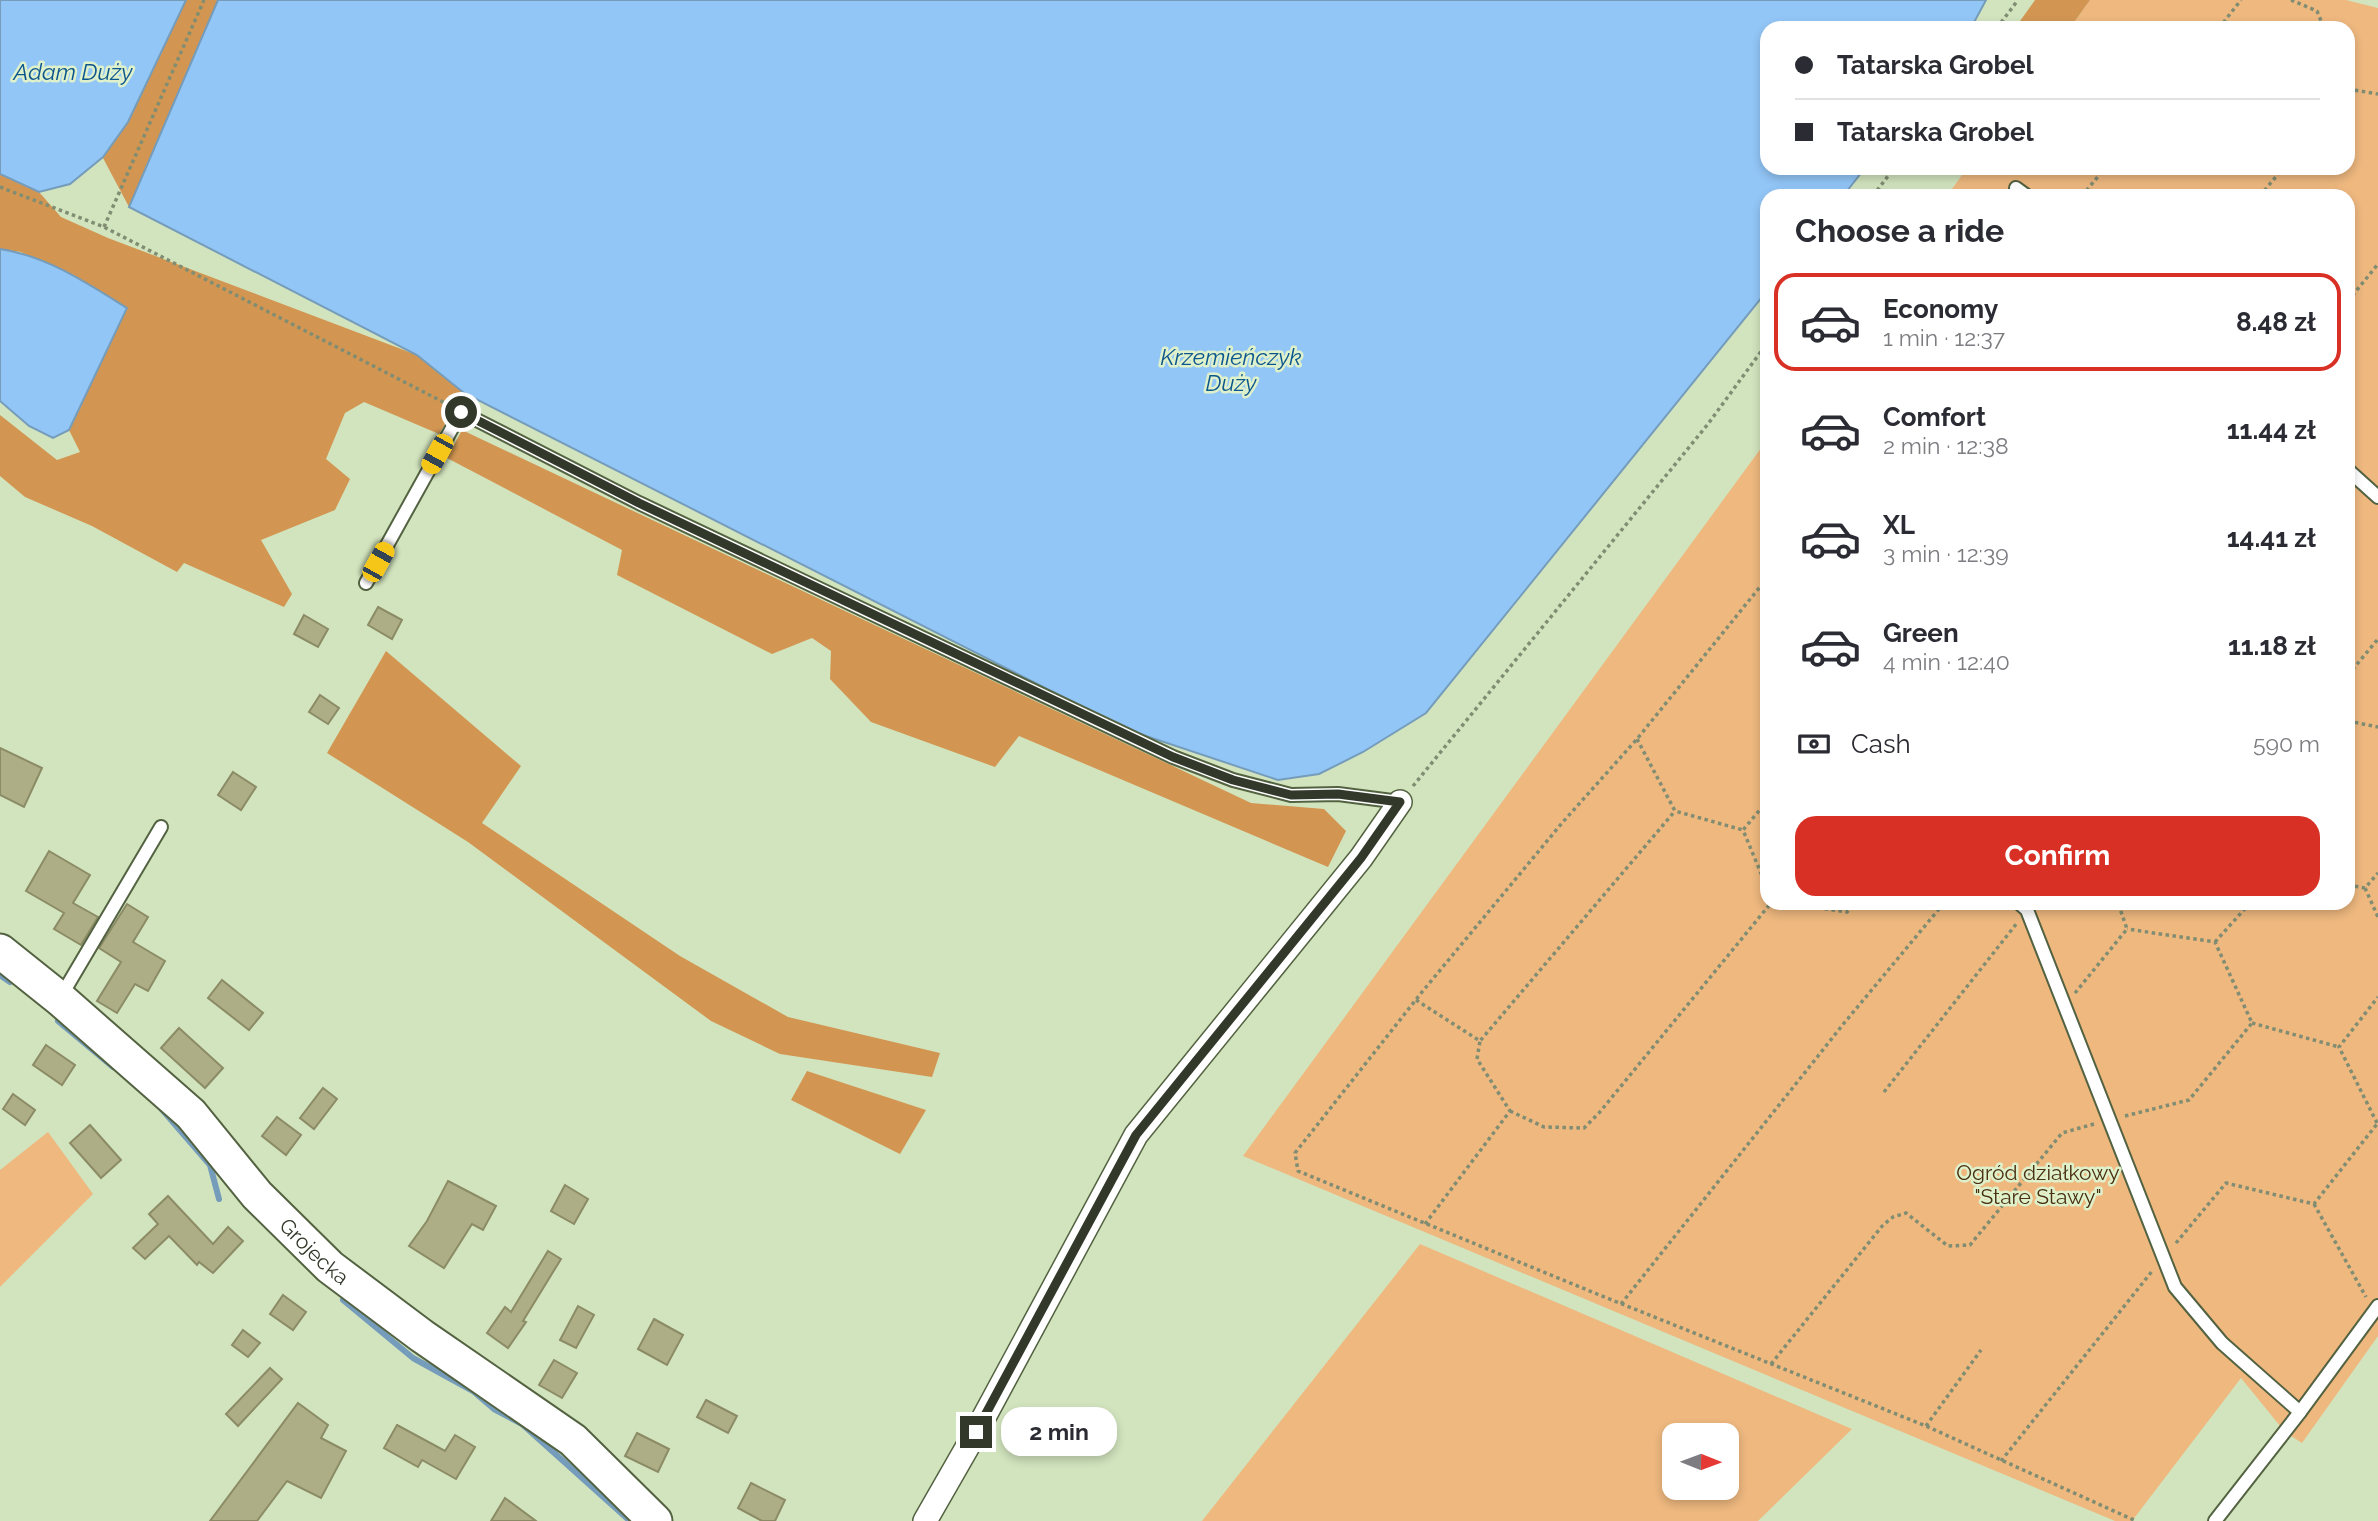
<!DOCTYPE html>
<meta charset="utf-8">
<style>
body{margin:0;font-family:Raleway,sans-serif;background:#f2f2f3;color:#2b2b33;height:100vh;display:flex;flex-direction:column;font-size:26px;white-space:nowrap}
*{box-sizing:border-box;margin:0}
p{font-size:23px;color:#7c7c81}
.icon{flex:none;width:38px;height:38px;fill:none;stroke:currentColor;stroke-width:2;stroke-linecap:round;stroke-linejoin:round}
.map{position:relative;flex:1;overflow:hidden}
.sheet{position:absolute;left:1760px;top:189px;width:595px;height:721px;display:flex;flex-direction:column;background:#fff;border-radius:21px;box-shadow:0 4px 10px #0003}
.sheet>*{flex:none}
.banner{position:absolute;left:1760px;top:21px;width:595px;height:154px;border-radius:21px;box-shadow:0 4px 10px #0003;display:grid;align-content:center;height:154px;padding:0 35px;background:#fff}
.needle{width:46px;rotate:91deg}
.fabs{position:absolute;left:1662px;top:1423px;display:grid;gap:14px}
.fabs a{display:grid;place-items:center;width:77px;height:77px;border-radius:14px;background:#fff;box-shadow:0 4px 10px #0003;font-size:35px}
.end{position:absolute;width:32px;height:32px;margin:-16px;border:9px solid #32392a;background:#fff;box-shadow:0 0 0 4px #fff}
.from{border-radius:50%}
.bubble{position:absolute;height:49px;border-radius:21px;background:#fff;box-shadow:0 4px 10px #0003;font-size:23px;font-weight:700;line-height:49px;text-align:center}
.car{position:absolute;width:21px;height:42px;margin:-21px -10px;border-radius:9px;box-shadow:0 0 5px 2px #0007;background:linear-gradient(#f5c518 24%,#345 0 40%,#f5c518 0 76%,#345 0 86%,#f5c518 0)}
.banner b{display:flex;align-items:center;gap:24px;height:66px;font-size:26px}
.banner b+b{border-top:2px solid #e1e1e2}
.banner i{width:18px;height:18px;background:#2b2b33}
ul{padding:0;list-style:none}
li{display:flex;align-items:center;gap:21px;height:98px;margin:0 14px 10px;padding:0 21px;border:4px solid transparent;border-radius:21px}
li div{flex:1}
li b{display:block;font-size:26px}
li em{font-style:normal;font-weight:700}
li.current{border-color:#d93025}
li>.icon{width:63px;height:63px;stroke-width:1.5}
h2{padding:0 35px;font-size:32px;line-height:84px}
.pay{display:flex;align-items:center;gap:18px;height:77px;padding:0 35px;font-size:26px}
.pay p{margin-inline-start:auto}
.primary-button{display:flex;gap:14px;margin-top:auto;padding:14px 35px}
.primary-button a{flex:1;height:80px;border-radius:21px;background:#d93025;color:#fff;font-size:28px;font-weight:700;line-height:80px;text-align:center}
.map>svg:first-child{display:block}
.green{fill:#eeb87f;fill-rule:evenodd}
.forest{fill:#d29652}
.water{fill:#92c6f7;stroke:#759cba;stroke-width:2}
.lines{fill:none;stroke-linecap:round;stroke-linejoin:round}
.stream{stroke:#759cba;stroke-width:6}
.building{fill:#adad86;stroke:#8b8b65;stroke-width:2}
.lane-casing{stroke:#536241;stroke-width:16}
.street-casing{stroke:#536241;stroke-width:26}
.secondary-casing{stroke:#536241;stroke-width:37}
.path{stroke:#808d72;stroke-width:3.5;stroke-dasharray:3.5 3.5;stroke-linecap:butt}
.lane{stroke:#fff;stroke-width:12}
.street{stroke:#fff;stroke-width:23}
.secondary{stroke:#fff;stroke-width:33}
.route{stroke:#32392a;stroke-width:9}
.labels{text-anchor:middle;dominant-baseline:central;stroke-width:5;stroke-linejoin:round;paint-order:stroke}
.park-label{font-size:21px;fill:#493012;stroke:#dff1cb}
.street-label{font-size:21px;fill:#32392a;stroke:#dff1cb}
.water-label{font-size:23px;font-style:italic;fill:#0c568e;stroke:#dff1cb}
</style>
<div class="map">
<svg width="2378" height="1521" viewBox="0 0 2378 1521">
<rect width="100%" height="100%" fill="#d2e4be"/>
<g class="green">
<path d="M2090 0H2346L2378 8V1336L2302 1443 2285 1432 2241 1378 2132 1521H2115L1243 1156 1767 440 1768 903H2348V196H1947L1967 168H2348V28H2070Z"/>
<path d="M48 1132 93 1194 0 1287V1170Z"/>
<path d="M1420 1244 1852 1429 1758 1521H1202ZM1727 1435V1488H1675V1435Z"/>
</g>
<g class="forest">
<path d="M186 0H218L129 207 103 158 128 122Z"/>
<path d="M2035 0H2090L2070 28H2015Z"/>
<path d="M0 174 39 192 61 217 108 238 417 355 464 393 439 434 364 402 345 413 326 459 350 479 335 510 261 540 292 594 284 607 184 563 177 572 92 526 25 497 0 476V415L57 460 80 452 69 430 127 308 21 252 0 249Z"/>
<path d="M462 430 1251 803 1324 809 1346 831 1328 867 1019 736 995 767 871 722 830 679 831 651 812 638 772 654 617 575 622 550 447 458Z"/>
<path d="M386 651 521 766 482 823 680 956 788 1017 940 1053 932 1077 780 1054 711 1021 468 842 327 753Z"/>
<path d="M807 1071 926 1110 900 1154 791 1100Z"/>
</g>
<g class="water">
<path d="M0 0H186L128 122 103 157 70 184 39 192 0 174Z"/>
<path d="M218 0H1986L1971 28H1768V168H1865L1843 196H1768L1767 291 1426 713 1363 752 1319 774 1278 780 1128 730 464 393 417 355 129 207Z"/>
<path d="M0 249C47 256 87 283 127 308L69 430 53 438 29 426 0 401Z"/>
</g>
<g class="lines">
<g class="stream">
<path d="M0 975 10 982"/>
<path d="M58 1021 113 1067"/>
<path d="M159 1106 210 1165 219 1199"/>
<path d="M343 1300 413 1358 473 1391 494 1409 522 1424 630 1521"/>
</g>
</g>
<g class="building">
<path d="M378 607 402 620 392 639 368 625Z"/>
<path d="M304 615 328 629 318 647 294 634Z"/>
<path d="M320 695 339 708 328 724 309 712Z"/>
<path d="M0 748 42 768 24 807 0 795Z"/>
<path d="M233 772 256 787 241 810 218 795Z"/>
<path d="M49 851 90 875 73 903 98 917 81 945 54 929 64 913 26 891Z"/>
<path d="M127 904 148 917 133 942 165 961 148 991 135 984 117 1013 97 1001 121 962 99 948Z"/>
<path d="M222 980 263 1013 249 1030 208 998Z"/>
<path d="M179 1028 223 1068 205 1088 161 1048Z"/>
<path d="M46 1045 75 1065 62 1085 33 1065Z"/>
<path d="M323 1088 337 1099 314 1129 300 1118Z"/>
<path d="M13 1094 35 1110 25 1125 3 1109Z"/>
<path d="M277 1117 301 1135 286 1155 262 1136Z"/>
<path d="M90 1125 121 1160 101 1178 70 1143Z"/>
<path d="M448 1181 496 1206 483 1230 472 1224 444 1268 409 1246 427 1221Z"/>
<path d="M565 1185 588 1199 574 1224 551 1211Z"/>
<path d="M168 1196 213 1244 228 1227 243 1241 213 1273 199 1262 197 1265 169 1236 145 1259 133 1248 158 1224 149 1214Z"/>
<path d="M548 1251 561 1259 523 1321 526 1322 508 1348 487 1333 505 1307 511 1312Z"/>
<path d="M283 1295 306 1312 293 1330 270 1314Z"/>
<path d="M578 1306 594 1315 576 1348 560 1340Z"/>
<path d="M654 1319 683 1335 667 1365 638 1349Z"/>
<path d="M243 1330 260 1343 248 1357 232 1345Z"/>
<path d="M554 1360 577 1373 562 1398 539 1385Z"/>
<path d="M270 1368 282 1379 238 1426 226 1414Z"/>
<path d="M706 1400 737 1416 728 1433 697 1417Z"/>
<path d="M298 1403 328 1425 321 1438 346 1451 321 1498 287 1481 257 1521H210Z"/>
<path d="M397 1425 445 1451 455 1435 475 1447 456 1479 422 1460 418 1467 384 1448Z"/>
<path d="M637 1433 669 1449 658 1472 625 1456Z"/>
<path d="M751 1483 785 1500 775 1521H762L738 1508Z"/>
<path d="M505 1498 536 1521H491Z"/>
</g>
<g class="lines">
<defs>
<g id="lane">
<path d="M2016 188 2027 196"/>
<path d="M2348 470 2378 497"/>
<path d="M366 583 461 412 639 503 1173 757 1233 780 1291 795 1338 794 1400 802"/>
<path d="M2019 903 2027 910 2175 1287 2222 1343 2300 1412"/>
<path d="M60 998 161 827"/>
<path d="M2215 1521 2300 1412 2378 1306"/>
</g>
<path id="street" d="M925 1521 976 1432 1136 1135 1361 858 1400 802"/>
<g id="secondary">
<path id="s1" d="M0 951 60 999 191 1114 257 1195 330 1267 422 1336 573 1440 655 1521"/>
</g>
</defs>
<use href="#lane" class="lane-casing"/>
<use href="#street" class="street-casing"/>
<use href="#secondary" class="secondary-casing"/>
<g class="path">
<path d="M2291 0 2317 11 2324 28"/>
<path d="M1997 28 2018 0"/>
<path d="M2219 28 2241 0"/>
<path d="M2348 89 2378 94"/>
<path d="M0 187 104 227 447 404"/>
<path d="M1873 196 1894 168"/>
<path d="M2082 196 2105 168"/>
<path d="M2260 196 2283 168"/>
<path d="M104 227 204 0"/>
<path d="M2348 301 2378 264"/>
<path d="M1768 577 1637 739 1562 823 1422 992 1295 1153 1298 1171 1597 1294 1926 1426 2136 1521"/>
<path d="M2348 675 2378 639"/>
<path d="M2348 721 2378 727"/>
<path d="M1637 739 1675 811 1743 830"/>
<path d="M1413 786 1708 424 1768 342"/>
<path d="M1768 800 1743 830 1768 890"/>
<path d="M2348 885 2365 888 2378 873"/>
<path d="M2365 888 2378 917"/>
<path d="M1783 903 1847 912 1855 903"/>
<path d="M2215 942 2250 903"/>
<path d="M2075 993 2127 929 2118 903"/>
<path d="M1416 1000 1480 1041 1675 811"/>
<path d="M2252 1023 2339 1047"/>
<path d="M1884 1092 2017 923"/>
<path d="M1510 1111 1544 1127 1584 1128 1599 1113 1771 903"/>
<path d="M2125 1116 2189 1100 2252 1023 2215 942 2127 929"/>
<path d="M2377 1123 2339 1047 2378 997"/>
<path d="M2314 1204 2366 1297"/>
<path d="M1425 1224 1510 1111 1477 1059 1480 1041"/>
<path d="M2176 1243 2226 1183 2314 1204 2377 1124"/>
<path d="M1621 1304 1845 1022 1944 903"/>
<path d="M1771 1364 1883 1225 1893 1217 1906 1213 1948 1246 1970 1245 2062 1133 2094 1124"/>
<path d="M1926 1426 1981 1350"/>
<path d="M2001 1461 2153 1270"/>
</g>
<use href="#lane" class="lane"/>
<use href="#street" class="street"/>
<use href="#secondary" class="secondary"/>
</g>
<g class="lines">
<path class="route" d="M461 412 639 503 1173 757 1233 780 1291 795 1338 794 1400 802 1361 858 1136 1135 976 1432"/>
</g>
<g class="labels">
<g class="park-label">
<text x="2038" y="1172">Ogród działkowy<tspan x="2038" dy="24">"Stare Stawy"</tspan></text>
</g>
<g class="street-label">
<text stroke="none"><textPath href="#s1" startOffset="436">Grojecka</textPath></text>
</g>
<g class="water-label">
<text x="73" y="71">Adam Duży</text>
<text x="1231" y="356">Krzemieńczyk<tspan x="1231" dy="26">Duży</tspan></text>
</g>
</g>
</svg>
<div class="fabs">
<a><svg class="needle" viewBox="-14 -14 28 28"><path d="M0-13l5 13h-10z" fill="#e53935"/><path d="M0 13l5-13h-10z" fill="#7c7c81"/></svg></a>
</div>
<i class="end from" style="left:461px;top:412px"></i>
<i class="end" style="left:976px;top:1432px"></i>
<div class="bubble" style="left:1001px;top:1407px;width:116px">2 min</div>
<i class="car" style="left:437px;top:454px;rotate:209deg"></i>
<i class="car" style="left:378px;top:562px;rotate:29deg"></i>
<div class="banner">
<b><i class="from"></i>Tatarska Grobel</b>
<b><i></i>Tatarska Grobel</b>
</div>
<section class="sheet">
<h2>Choose a ride</h2>
<ul>
<li class="current"><svg class="icon" aria-label="car" viewBox="0 0 24 24"><path d="M5 17H2v-5l4-1 3-4h7l3 4 3 1v5h-3M9 17h6M6 11h13"/><circle cx="7" cy="17" r="2"/><circle cx="17" cy="17" r="2"/></svg><div><b>Economy</b><p>1 min · 12:37</p></div><em>8.48 zł</em></li>
<li><svg class="icon" aria-label="car" viewBox="0 0 24 24"><path d="M5 17H2v-5l4-1 3-4h7l3 4 3 1v5h-3M9 17h6M6 11h13"/><circle cx="7" cy="17" r="2"/><circle cx="17" cy="17" r="2"/></svg><div><b>Comfort</b><p>2 min · 12:38</p></div><em>11.44 zł</em></li>
<li><svg class="icon" aria-label="car" viewBox="0 0 24 24"><path d="M5 17H2v-5l4-1 3-4h7l3 4 3 1v5h-3M9 17h6M6 11h13"/><circle cx="7" cy="17" r="2"/><circle cx="17" cy="17" r="2"/></svg><div><b>XL</b><p>3 min · 12:39</p></div><em>14.41 zł</em></li>
<li><svg class="icon" aria-label="car" viewBox="0 0 24 24"><path d="M5 17H2v-5l4-1 3-4h7l3 4 3 1v5h-3M9 17h6M6 11h13"/><circle cx="7" cy="17" r="2"/><circle cx="17" cy="17" r="2"/></svg><div><b>Green</b><p>4 min · 12:40</p></div><em>11.18 zł</em></li>
</ul>
<div class="pay"><svg class="icon" aria-label="cash" viewBox="0 0 24 24"><path d="M3 7h18v10H3z"/><circle cx="12" cy="12" r="2"/></svg>Cash<p>590 m</p></div>
<div class="primary-button"><a>Confirm</a></div>
</section>
</div>
